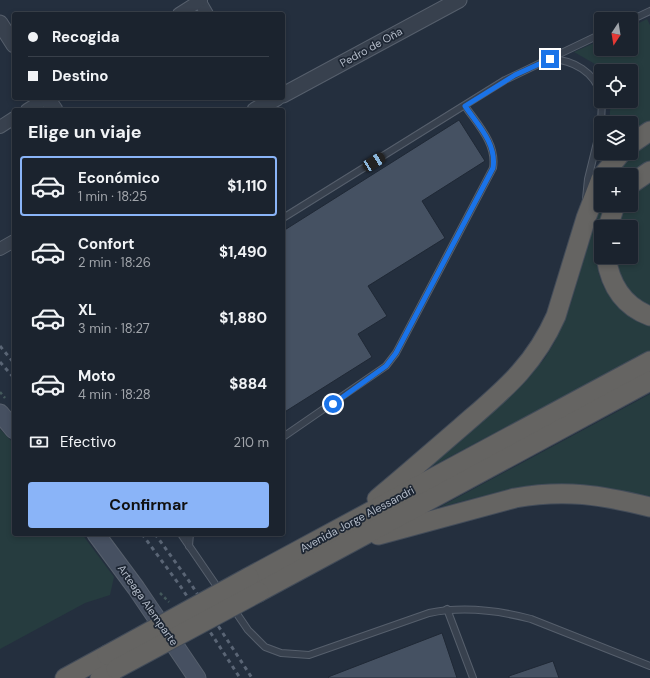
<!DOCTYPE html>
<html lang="es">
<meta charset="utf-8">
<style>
body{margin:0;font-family:"DM Sans",sans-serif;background:#242b36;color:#f1f3f6;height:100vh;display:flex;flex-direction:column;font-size:15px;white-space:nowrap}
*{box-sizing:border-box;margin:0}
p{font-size:13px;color:#a0a4aa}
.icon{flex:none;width:22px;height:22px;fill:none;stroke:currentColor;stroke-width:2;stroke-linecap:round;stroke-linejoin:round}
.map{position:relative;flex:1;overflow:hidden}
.drawer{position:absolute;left:12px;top:108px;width:273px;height:428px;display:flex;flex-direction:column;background:#1b232e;border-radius:4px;box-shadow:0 2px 6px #0003,0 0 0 1px #39404a}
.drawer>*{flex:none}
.top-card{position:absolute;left:12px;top:12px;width:273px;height:88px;border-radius:4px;box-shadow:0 2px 6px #0003,0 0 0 1px #39404a;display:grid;align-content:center;height:88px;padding:0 16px;background:#1b232e}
.needle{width:26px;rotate:192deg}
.controls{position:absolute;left:594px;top:12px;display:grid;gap:8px}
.controls a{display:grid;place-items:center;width:44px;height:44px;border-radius:4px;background:#1b232e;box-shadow:0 2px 6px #0003,0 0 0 1px #39404a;font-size:20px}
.end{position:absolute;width:18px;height:18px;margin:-9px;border:5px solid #1a73e8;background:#fff;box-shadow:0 0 0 2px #fff}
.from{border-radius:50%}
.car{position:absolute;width:12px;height:24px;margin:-12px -6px;border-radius:5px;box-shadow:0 0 3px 1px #0007;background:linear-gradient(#222 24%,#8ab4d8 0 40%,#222 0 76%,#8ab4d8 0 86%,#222 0)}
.top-card b{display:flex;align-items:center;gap:14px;height:38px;font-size:15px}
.top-card b+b{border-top:1px solid #39404a}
.top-card i{width:10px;height:10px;background:#f1f3f6}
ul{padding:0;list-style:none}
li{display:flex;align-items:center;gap:12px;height:60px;margin:0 8px 6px;padding:0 8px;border:2px solid transparent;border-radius:4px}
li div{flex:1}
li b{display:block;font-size:15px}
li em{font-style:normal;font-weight:700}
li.active{border-color:#8ab4f8}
li>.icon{width:36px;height:36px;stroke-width:1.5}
h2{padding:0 16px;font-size:18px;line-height:48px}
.pay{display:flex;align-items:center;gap:10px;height:44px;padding:0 16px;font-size:15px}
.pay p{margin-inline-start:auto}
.cta{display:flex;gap:8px;margin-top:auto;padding:8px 16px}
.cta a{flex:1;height:46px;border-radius:4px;background:#8ab4f8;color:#111;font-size:16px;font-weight:700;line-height:46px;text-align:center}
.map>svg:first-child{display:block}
.green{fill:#263c3f}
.building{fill:#455162;stroke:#1f2835}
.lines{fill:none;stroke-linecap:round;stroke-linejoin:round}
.service-casing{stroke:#565f6c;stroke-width:8}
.minor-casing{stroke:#565f6c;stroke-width:14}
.tertiary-casing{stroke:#565f6c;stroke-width:17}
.secondary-casing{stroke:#565f6c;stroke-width:19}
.trunk-casing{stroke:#434c59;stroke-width:21}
.path{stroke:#44595c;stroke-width:2.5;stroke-dasharray:3 3;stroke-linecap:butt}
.service{stroke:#38414e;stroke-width:6}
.minor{stroke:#38414e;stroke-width:12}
.tertiary{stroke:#38414e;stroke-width:15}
.secondary{stroke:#465061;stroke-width:17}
.trunk{stroke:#656462;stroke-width:19}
.rail{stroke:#5a6575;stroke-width:3;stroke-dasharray:4 4;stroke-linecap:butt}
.trunk-bridge-casing{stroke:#434c59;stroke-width:21;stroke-linecap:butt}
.trunk-bridge{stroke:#656462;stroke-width:19}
.route{stroke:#1a73e8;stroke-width:5}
.labels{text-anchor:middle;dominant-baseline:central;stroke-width:3.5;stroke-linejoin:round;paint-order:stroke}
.street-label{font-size:11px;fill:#b4bcc9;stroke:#1d2633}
</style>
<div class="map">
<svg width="650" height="678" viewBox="0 0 650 678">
<rect width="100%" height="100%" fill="#242f3e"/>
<g class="green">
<path d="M647 19 650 25V121L631 135V123H609L611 101H631V71H601L595 64 574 52 601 40V49H631V27Z"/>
<path d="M650 139V163L631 175H611L627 154Z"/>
<path d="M650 179V309C625 294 623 282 613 257H631V227H615L624 205H631V196Z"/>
<path d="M601 203V205H607C595 234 589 276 614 301 624 310 639 317 650 324V351L423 471 526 381 545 358 554 343 569 309Z"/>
<path d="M650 394V500L510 489 440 507Z"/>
<path d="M0 429 14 444V534H82L114 577 110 595 85 603 0 649Z"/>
</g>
<g class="building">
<path d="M459 120 485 161 422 201 445 238 368 286 387 316 358 334 372 357 283 413V231Z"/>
<path d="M442 633 457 678H329L328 677Z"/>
<path d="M553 661 559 678H509V676Z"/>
</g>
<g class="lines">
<defs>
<g id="service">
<path d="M631 20 650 11"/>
<path d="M551 59C573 60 595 72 601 95"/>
<path d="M601 123 602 101"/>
<path d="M586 199 588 179 601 126"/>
<path d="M283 218 505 80 601 34"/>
<path d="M283 437 386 366 396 353 493 168C497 144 478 125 465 106"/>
<path d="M181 534 220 591"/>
<path d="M189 546 190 534"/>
<path d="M233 608 248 630 265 647 281 653 309 655 429 613C464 606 497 610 531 619L650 666"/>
<path d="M447 609 473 678"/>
</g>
<g id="minor">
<path d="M199 0 207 14"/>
<path d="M179 14 201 0"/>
<path d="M27 110 46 98"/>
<path d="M0 127 14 118"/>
<path d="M0 249 14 241"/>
</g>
<g id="tertiary">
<path d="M0 23 14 45"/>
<path d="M283 95 459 0"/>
<path d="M47 98 55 110"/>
<path d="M255 110 277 98"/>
</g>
<g id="secondary">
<path d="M0 413 14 430"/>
<path d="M96 534 136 588 197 678"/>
</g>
<g id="trunk">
<path d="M631 144 650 131"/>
<path d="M603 175 621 153"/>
<path d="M631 184 650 171"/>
<path d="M608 227 615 205"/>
<path d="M606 257C610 284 623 306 650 316"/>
<path d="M377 499C405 476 432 452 460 428 501 392 533 368 556 316L586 218 601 179"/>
<path d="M378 535 515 498C565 489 601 495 650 507"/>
<path d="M249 577 650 361"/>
<path d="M259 592 650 381"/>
<path d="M65 678 107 655"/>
<path d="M100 678 116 669"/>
</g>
</defs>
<use href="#service" class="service-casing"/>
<use href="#minor" class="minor-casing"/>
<use href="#tertiary" class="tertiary-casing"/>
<use href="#secondary" class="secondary-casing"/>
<use href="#trunk" class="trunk-casing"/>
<g class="path">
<path d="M0 392 5 398"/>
<path d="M160 593 169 602"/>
</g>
<use href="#service" class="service"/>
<use href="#minor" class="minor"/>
<use href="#tertiary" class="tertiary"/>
<use href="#secondary" class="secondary"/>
<use href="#trunk" class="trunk"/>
<g class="rail">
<path d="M0 346 14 363"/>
<path d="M0 362 14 378"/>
<path d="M142 534 181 587 240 678"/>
<path d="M155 534 189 581 252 678"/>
</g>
<defs>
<g id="trunk-bridge">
<path d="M107 655 249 577"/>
<path d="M116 669 259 592"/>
</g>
</defs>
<use href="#trunk-bridge" class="trunk-bridge-casing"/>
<use href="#trunk-bridge" class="trunk-bridge"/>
</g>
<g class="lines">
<path class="route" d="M333 404 386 366 396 353 493 168C497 144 478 125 465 106L515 75 550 59"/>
</g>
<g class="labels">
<g class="street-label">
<text transform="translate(371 47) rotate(-29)">Pedro de Oña</text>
<text transform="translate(357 519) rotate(-28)">Avenida Jorge Alessandri</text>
<text transform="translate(148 605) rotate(55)">Arteaga Alemparte</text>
</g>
</g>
</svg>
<div class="controls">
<a><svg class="needle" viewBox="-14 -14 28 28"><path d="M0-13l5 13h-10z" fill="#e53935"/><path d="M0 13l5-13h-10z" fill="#a0a4aa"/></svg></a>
<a><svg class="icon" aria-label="locate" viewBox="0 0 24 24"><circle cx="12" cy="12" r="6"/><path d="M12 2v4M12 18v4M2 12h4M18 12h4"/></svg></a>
<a><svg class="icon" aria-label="layers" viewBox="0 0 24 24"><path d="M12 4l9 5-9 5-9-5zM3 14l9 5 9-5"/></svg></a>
<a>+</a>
<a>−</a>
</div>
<i class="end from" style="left:333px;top:404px"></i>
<i class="end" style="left:550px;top:59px"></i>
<i class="car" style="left:374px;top:162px;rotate:58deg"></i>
<div class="top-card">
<b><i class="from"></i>Recogida</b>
<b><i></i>Destino</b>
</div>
<section class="drawer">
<h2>Elige un viaje</h2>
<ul>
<li class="active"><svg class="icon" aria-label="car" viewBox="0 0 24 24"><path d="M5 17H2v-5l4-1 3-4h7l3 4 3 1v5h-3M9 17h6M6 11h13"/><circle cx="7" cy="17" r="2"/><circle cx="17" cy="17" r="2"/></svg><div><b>Económico</b><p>1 min · 18:25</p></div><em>$1,110</em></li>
<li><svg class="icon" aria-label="car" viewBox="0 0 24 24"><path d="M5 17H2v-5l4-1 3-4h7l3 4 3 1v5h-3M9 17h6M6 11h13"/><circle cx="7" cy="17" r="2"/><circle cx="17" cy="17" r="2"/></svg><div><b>Confort</b><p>2 min · 18:26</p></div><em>$1,490</em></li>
<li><svg class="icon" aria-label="car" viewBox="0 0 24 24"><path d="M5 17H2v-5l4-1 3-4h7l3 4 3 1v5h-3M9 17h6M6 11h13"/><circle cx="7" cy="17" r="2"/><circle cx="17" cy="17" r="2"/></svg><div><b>XL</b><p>3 min · 18:27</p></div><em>$1,880</em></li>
<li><svg class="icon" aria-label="car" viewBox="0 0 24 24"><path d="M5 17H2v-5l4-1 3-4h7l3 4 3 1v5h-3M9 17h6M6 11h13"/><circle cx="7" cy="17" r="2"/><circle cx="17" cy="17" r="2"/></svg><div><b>Moto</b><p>4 min · 18:28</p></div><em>$884</em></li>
</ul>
<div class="pay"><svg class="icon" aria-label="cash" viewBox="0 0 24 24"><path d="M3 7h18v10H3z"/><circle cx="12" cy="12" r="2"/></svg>Efectivo<p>210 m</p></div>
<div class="cta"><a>Confirmar</a></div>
</section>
</div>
